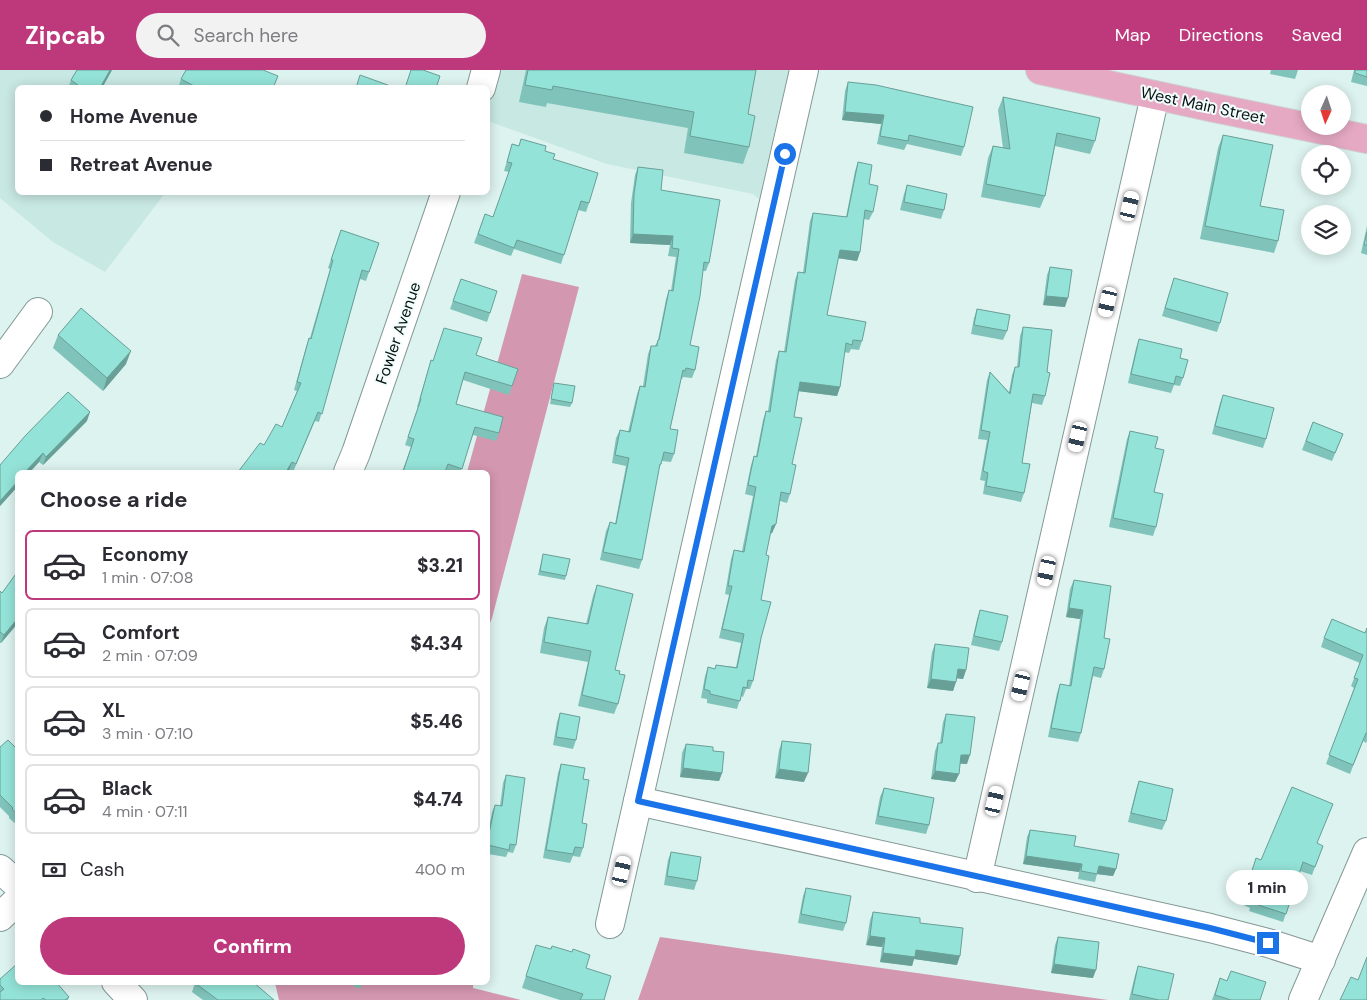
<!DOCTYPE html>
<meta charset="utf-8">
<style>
body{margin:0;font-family:"DM Sans",sans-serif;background:#f2f2f3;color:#2b2b33;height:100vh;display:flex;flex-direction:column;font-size:19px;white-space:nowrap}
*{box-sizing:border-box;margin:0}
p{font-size:16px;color:#7c7c81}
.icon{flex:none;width:28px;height:28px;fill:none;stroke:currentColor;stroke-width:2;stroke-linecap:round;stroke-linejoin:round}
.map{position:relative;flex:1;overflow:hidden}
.panel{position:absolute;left:15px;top:400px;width:475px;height:515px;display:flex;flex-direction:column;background:#fff;border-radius:8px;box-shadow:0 2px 12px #0003}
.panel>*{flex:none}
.top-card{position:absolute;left:15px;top:15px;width:475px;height:110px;border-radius:8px;box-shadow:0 2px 12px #0003;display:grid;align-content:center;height:110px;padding:0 25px;background:#fff}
.needle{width:32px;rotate:183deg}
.controls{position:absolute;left:1301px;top:15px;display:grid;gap:10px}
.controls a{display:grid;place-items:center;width:50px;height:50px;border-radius:50%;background:#fff;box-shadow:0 2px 12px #0003;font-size:25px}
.end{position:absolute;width:22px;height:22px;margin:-11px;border:6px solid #1a73e8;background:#fff;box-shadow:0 0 0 2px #fff}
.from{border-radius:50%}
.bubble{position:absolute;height:35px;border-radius:18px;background:#fff;box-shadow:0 2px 12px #0003;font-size:16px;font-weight:800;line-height:35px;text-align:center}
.car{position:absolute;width:15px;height:30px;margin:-15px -8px;border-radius:6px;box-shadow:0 0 4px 1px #0007;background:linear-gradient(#fff 24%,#345 0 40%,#fff 0 76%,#345 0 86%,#fff 0)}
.top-card b{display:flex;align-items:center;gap:18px;height:48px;font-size:19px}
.top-card b+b{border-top:1px solid #e1e1e2}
.top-card i{width:12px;height:12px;background:#2b2b33}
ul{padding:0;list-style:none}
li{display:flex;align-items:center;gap:15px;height:70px;margin:0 10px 8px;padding:0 15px;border:2px solid #e1e1e2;border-radius:8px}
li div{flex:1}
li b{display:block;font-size:19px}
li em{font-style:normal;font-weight:800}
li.active{border-color:#be397c}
li>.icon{width:45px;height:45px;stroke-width:1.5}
h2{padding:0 25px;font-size:22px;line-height:60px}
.pay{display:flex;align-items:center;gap:12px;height:55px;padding:0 25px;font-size:19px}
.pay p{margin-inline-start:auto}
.primary-button{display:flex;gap:10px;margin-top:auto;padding:10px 25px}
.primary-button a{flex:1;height:58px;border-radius:30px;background:#be397c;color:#fff;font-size:20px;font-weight:800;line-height:58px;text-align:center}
header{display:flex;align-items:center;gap:30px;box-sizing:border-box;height:70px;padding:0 25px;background:#be397c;color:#fff}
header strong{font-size:24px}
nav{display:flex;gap:28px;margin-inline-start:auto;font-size:18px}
.search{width:350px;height:45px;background:#f2f2f3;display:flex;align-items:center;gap:12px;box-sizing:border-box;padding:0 18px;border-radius:28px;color:#7c7c81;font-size:19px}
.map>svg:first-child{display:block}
.built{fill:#c8e8e3}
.forest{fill:#d497b0}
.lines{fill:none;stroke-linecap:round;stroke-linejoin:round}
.minor-casing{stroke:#849996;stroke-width:30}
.major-casing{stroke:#ced0d0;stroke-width:30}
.minor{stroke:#fff;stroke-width:28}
.major{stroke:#e6a9c4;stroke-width:28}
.wall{fill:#7fc3ba}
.shaded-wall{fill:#689f97}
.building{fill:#94e3d8;stroke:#689f97}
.route{stroke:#1a73e8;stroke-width:6}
.labels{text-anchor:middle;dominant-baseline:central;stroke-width:4;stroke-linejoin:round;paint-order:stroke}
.street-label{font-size:16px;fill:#0b1312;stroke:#f1fefc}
</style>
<header>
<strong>Zipcab</strong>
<div class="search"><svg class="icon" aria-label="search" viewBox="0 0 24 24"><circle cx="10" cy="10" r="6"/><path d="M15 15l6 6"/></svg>Search here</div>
<nav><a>Map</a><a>Directions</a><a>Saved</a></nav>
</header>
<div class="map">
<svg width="1367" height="930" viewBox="0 0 1367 930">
<rect width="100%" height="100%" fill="#ddf3ef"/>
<g class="built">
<path d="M0 0H246L236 17 18 18V122L165 123 105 202 53 172 0 128Z"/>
<path d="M501 0H789L759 129 753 124 607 94 488 51V36Z"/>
</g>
<g class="forest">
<path d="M522 204 579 217 492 548 488 558V402H467Z"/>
<path d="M660 867 1108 930H638Z"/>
<path d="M275 913H473V918L521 930H279Z"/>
</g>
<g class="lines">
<defs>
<g id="minor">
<path d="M481 18 486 0"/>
<path d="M0 294 38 242"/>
<path d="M348 402 356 383 446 122"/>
<path d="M638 731 1210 858 1268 873 1321 890"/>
<path d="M0 799 18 815"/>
<path d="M977 808 1155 26"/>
<path d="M0 847 18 830"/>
<path d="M610 854 804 0"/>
<path d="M116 912 133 930"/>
<path d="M1303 930 1367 782"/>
</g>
<path id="major" d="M1040 0 1210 37 1367 69"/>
</defs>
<use href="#minor" class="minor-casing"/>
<use href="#major" class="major-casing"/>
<use href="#minor" class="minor"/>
<use href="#major" class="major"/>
</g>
<g class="wall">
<path d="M77 0H112L102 18H68L71 10Z"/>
<path d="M526 0H756L748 44 749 77 743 94 684 83 688 58 547 33 546 37 519 32Z"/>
<path d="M1271 0H1298L1295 9 1270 4Z"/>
<path d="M1354 0H1367V16L1351 12Z"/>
<path d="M181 9 274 18H178Z"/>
<path d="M848 12 964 77 961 86 907 74 904 80 877 74 881 54 842 50 845 21Z"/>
<path d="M1003 27 1095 71 1090 84 1055 76 1045 126 1040 138 981 127 988 88 993 76 1003 78 998 40Z"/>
<path d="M1223 65 1278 171 1274 183 1200 169 1218 78Z"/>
<path d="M521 69 545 81 553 89 589 133 586 142 578 140 561 194 514 179 511 186 474 173 485 144 493 147 509 102 504 101 512 74 519 76Z"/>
<path d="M858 92 869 114 873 142 869 150 864 149 860 182 857 191 838 188 827 245 862 271 859 280 851 279 849 283 844 282 840 317 837 326 799 321 794 347 792 394 790 424 787 433 780 431 776 454 772 463 770 464 766 485 761 530V568L753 611 750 619H746L743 627 741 626 737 639 707 633V629L701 628 705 606 708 597 715 599 716 595 736 597 741 573 719 568 729 525 725 524 731 489 734 480 742 481 753 426 745 424 751 395 754 386H756L763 350 766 341H768L776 290 779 281 784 282 795 210 798 202 803 203 810 151 813 143 846 147 855 101Z"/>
<path d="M638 97 661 120 709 193 706 201H702L690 275 695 300 692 308 683 307 682 309H681L670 359 674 384 671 392 662 391 658 402 642 490 639 499 600 490 606 461 610 452 615 454 626 396 612 393 616 368 620 360 628 362 637 324 640 316H643L648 284 651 276H655L658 270 666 229 669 220 671 221 676 187 668 186 670 175 630 173 631 133 635 105Z"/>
<path d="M907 115 944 140 941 149 900 140 904 124Z"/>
<path d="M1367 156V185L1361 183Z"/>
<path d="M341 160 379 173 366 211 360 209 319 352 315 351 293 402 289 400 264 375 282 357 297 321 294 320 306 277 309 268H310L330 199 328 198Z"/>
<path d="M1050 197 1065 237 1043 235 1047 205Z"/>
<path d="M1174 208 1220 253 1217 262 1162 246Z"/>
<path d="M461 209 490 243 487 252 450 239Z"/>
<path d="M977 239 1007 261 1003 270 971 264 974 248Z"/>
<path d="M1023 257 1045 326 1042 335 1032 333 1022 393 1024 423 1021 432 983 424 985 411 980 410 987 370 978 369 987 310 990 302 1009 322 1012 305 1015 297H1017L1020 266Z"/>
<path d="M58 265 126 294 103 321 53 278Z"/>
<path d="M1139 269 1183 308 1180 316 1174 315 1171 323 1128 313 1136 278Z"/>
<path d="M476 285 518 299 509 325 463 310 456 334 499 363 496 371 473 365 460 402H402L411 377 405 375 418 337H417L431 290 433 291Z"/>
<path d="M554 313 572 333 570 337 550 334Z"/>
<path d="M1223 325 1266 369 1263 378 1212 364 1220 333Z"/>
<path d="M87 351 43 395 39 392 30 402H18V416L0 436V395Z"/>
<path d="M1313 352 1343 364 1332 391 1302 380Z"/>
<path d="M1130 361 1155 378 1154 422 1156 457 1153 466 1109 457 1127 369Z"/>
<path d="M543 484 566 506 565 510 538 505Z"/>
<path d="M1074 510 1104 568V599L1101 608 1093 606 1081 663 1078 672 1048 667 1057 623 1060 614 1069 616 1080 549 1066 547 1070 519Z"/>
<path d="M597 515 615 600 619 604 618 634 614 644 578 636 588 592 540 583 544 558 548 547 586 554 593 526Z"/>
<path d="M0 521 18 553 1 573H0Z"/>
<path d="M980 540 1002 572 999 581 971 575 977 549Z"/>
<path d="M1367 558V671L1366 673 1363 671 1350 704 1326 694 1354 618 1351 616 1360 593 1321 577 1324 568 1365 563Z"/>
<path d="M935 574 966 600 963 609 957 608 953 621 927 618 932 582Z"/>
<path d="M560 643 576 670 573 679 553 675 557 652Z"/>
<path d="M946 644 967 694H960L959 704 955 712 931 709 935 681 938 673H940L943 652Z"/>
<path d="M782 671 804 712 775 708 779 680Z"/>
<path d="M686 674 713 681 722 703 719 711 680 707 682 683Z"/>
<path d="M0 677 18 680V756L9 748V746L0 737Z"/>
<path d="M561 694 583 709 582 753 583 778 580 787 573 786 570 793 543 788 558 703Z"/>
<path d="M506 705 516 775 513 783 508 782 506 787 488 784V763L492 742 495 735 500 736 503 713Z"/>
<path d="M1139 711 1166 751 1162 760 1128 752 1136 720Z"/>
<path d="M884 718 929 755 926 764 875 754 880 727Z"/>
<path d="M1030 760 1074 776 1116 799 1113 806 1097 804 1095 812 1078 809 1079 802 1023 794 1027 767Z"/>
<path d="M1317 774 1323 776 1312 805 1300 801 1283 852 1249 841 1250 838 1241 834 1253 797 1261 790Z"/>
<path d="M671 782 697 811 694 820 664 815 668 790Z"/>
<path d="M806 818 846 853 843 861 798 853 803 826Z"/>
<path d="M873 842 920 853 957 895 914 889 912 896 880 892 882 877 866 875 870 850Z"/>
<path d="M1058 867 1093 908 1051 903 1055 875Z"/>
<path d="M536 875 586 898 604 930H560L522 918Z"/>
<path d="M1138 896 1168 930H1129L1135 905Z"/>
<path d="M1220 908 1260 930H1212Z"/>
<path d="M0 909 69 927 68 930H0Z"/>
<path d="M346 912H363L360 919Z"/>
<path d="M195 913 274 930H203L192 922Z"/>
</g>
<g class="shaded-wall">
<path d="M110 0H112L102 18H100Z"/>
<path d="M845 42 884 45 881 54 842 50Z"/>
<path d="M633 164 673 166 670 175 630 173Z"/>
<path d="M840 180 860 182 857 191 837 188Z"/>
<path d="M1046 226 1068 228 1065 237 1043 235Z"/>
<path d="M131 281 126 294 103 321 107 308Z"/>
<path d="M800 312 840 317 837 326 797 321Z"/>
<path d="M90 342 87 351 43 395 46 387Z"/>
<path d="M43 383 39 392 30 402H25Z"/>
<path d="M292 392 289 400 288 402H286Z"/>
<path d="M18 411V416L0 436V431Z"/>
<path d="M776 454 772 463 769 464 772 456Z"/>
<path d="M1069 538 1083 540 1080 549 1066 547Z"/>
<path d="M18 548V553L1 573 4 565Z"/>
<path d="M958 599 966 600 963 609 955 608Z"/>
<path d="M931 609 956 612 953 621 927 618Z"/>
<path d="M961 685H970L967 694 958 693Z"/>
<path d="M683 698 722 703 719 711 680 707Z"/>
<path d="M779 699 808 703 804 712 775 708Z"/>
<path d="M935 701 959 704 955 712 931 709Z"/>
<path d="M1026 786 1082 794 1079 802 1023 794Z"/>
<path d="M1099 796 1116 799 1113 806 1096 804Z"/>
<path d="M870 866 885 868 882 877 866 875Z"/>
<path d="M916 880 960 886 957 895 914 889 912 896 880 892 883 883Z"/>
<path d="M1054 894 1096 900 1093 908 1051 903Z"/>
</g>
<g class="building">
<path d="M77 0H110L100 18H82L71 10Z"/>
<path d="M186 0H263L278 6 273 18H193L194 16 181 9Z"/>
<path d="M411 0H423L440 6 436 18H405Z"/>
<path d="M528 0H756L748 44 755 46 749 77 690 66 694 42 553 16 552 20 525 15Z"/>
<path d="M1355 0H1367V7L1355 3Z"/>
<path d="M360 5 396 18H356Z"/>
<path d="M848 12 876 15 973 37 964 77 909 65 908 71 880 66 884 45 845 42Z"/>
<path d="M1003 27 1100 48 1095 71 1057 63 1045 126 986 114 993 76 1010 79Z"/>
<path d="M1223 65 1273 75 1260 136 1284 140 1278 171 1205 156Z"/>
<path d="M521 69 546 76 545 81 555 84 553 89 598 103 589 133 581 131 564 185 517 170 514 178 478 164 485 144 493 147 512 93 507 92 512 74 519 76Z"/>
<path d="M858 92 872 95 869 114 878 116 873 142 865 140 860 182 840 180 827 245 866 252 862 271 853 270 852 275 846 273 840 317 800 312 794 347 802 348 792 394 796 395 790 424 781 422 776 454 772 456 766 485 769 486 761 530 771 532 761 568 753 611 748 610 747 618 743 617 740 631 710 624V621L704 619 708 597 715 599 716 595 737 598 744 564 722 559 732 516H728L734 480 744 482 756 417 748 415 754 386 757 387 766 341 770 342 779 281 786 282 798 202 805 203 813 143 847 147Z"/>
<path d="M638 97 663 100 661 120 720 130 709 193 704 192 700 226 690 275 699 277 695 300 686 298 685 301 683 300 670 359 678 360 674 384 664 382 661 394H660L642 490 603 482 610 452 616 454 629 388 615 385 620 360 630 362 640 316 645 317 651 276H657L658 270H659L669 220 673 221 679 179 672 178 673 166 633 164 634 124Z"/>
<path d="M907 115 947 124 944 140 904 132Z"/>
<path d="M341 160 379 173 369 202 362 200 322 344 318 342 296 394 292 392 286 402H238L260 373 264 375 276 354 282 357 301 313 297 312 309 268 311 269 333 190H331Z"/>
<path d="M1367 162V175H1364Z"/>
<path d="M1050 197 1072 200 1068 228 1046 226Z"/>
<path d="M1174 208 1228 223 1220 253 1165 238Z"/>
<path d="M461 209 497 221 490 243 453 231Z"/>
<path d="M81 238 131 281 107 308 58 265Z"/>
<path d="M977 239 1010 245 1007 261 974 255Z"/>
<path d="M1023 257 1052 260 1047 302 1050 303 1045 326 1033 324 1022 393 1030 394 1024 423 986 416 988 403 983 401 990 362 981 360 990 302 1010 324 1015 297H1019Z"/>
<path d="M444 258 482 268 476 285 518 299 512 316 465 302 456 334 503 347 499 363 475 357 462 399 448 394 445 402H403L414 369 408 367 421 329H420L431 290 433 291Z"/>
<path d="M1139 269 1182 279 1180 288 1188 290 1183 308 1176 306 1174 314 1131 304Z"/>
<path d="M554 313 575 316 572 333 551 329Z"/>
<path d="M68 322 90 342 46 387 43 383 25 402H18V411L0 431V395L25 366Z"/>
<path d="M1223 325 1274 338 1266 369 1215 356Z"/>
<path d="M1313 352 1343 364 1335 383 1306 371Z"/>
<path d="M1130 361 1158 367 1155 378 1164 380 1154 422 1163 424 1156 457 1113 448Z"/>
<path d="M543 484 570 489 566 506 540 501Z"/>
<path d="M18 501V548L4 565 0 562V521L2 523Z"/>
<path d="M1074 510 1111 516 1104 568 1110 569 1104 599 1094 597 1081 663 1051 658 1060 614 1071 616 1083 540 1069 538Z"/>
<path d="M597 515 633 524 615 600 620 601 619 604 625 605 618 634 582 625 591 581 544 572 548 547 588 554Z"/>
<path d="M980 540 1008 546 1002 572 974 566Z"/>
<path d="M1332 549 1365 563 1367 558V663H1366L1353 695 1329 685 1358 609 1354 608 1363 585 1324 568Z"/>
<path d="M935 574 969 578 966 600 958 599 956 612 931 609Z"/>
<path d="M560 643 580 647 576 670 556 667Z"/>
<path d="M946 644 975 647 970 685H961L959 704 935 701 938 673H942Z"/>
<path d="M8 670 18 680V745L12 739 13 738 0 725V677Z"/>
<path d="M782 671 811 674 808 703 779 699Z"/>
<path d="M686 674 713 677V681L724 682 722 703 683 698Z"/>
<path d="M561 694 585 698 583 709 589 710 582 753 587 754 583 778 575 777 573 784 546 780Z"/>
<path d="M506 705 525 708 516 775 510 774 509 780 488 775V768L495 735 502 736Z"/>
<path d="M1139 711 1173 719 1166 751 1131 743Z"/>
<path d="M1292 717 1333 734 1317 773 1323 776 1315 797 1303 792 1286 844 1252 833 1253 829 1244 826 1256 788 1261 790Z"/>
<path d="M884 718 934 728 929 755 878 746Z"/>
<path d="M1030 760 1076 766 1074 776 1119 784 1116 799 1099 796 1097 804 1081 801 1082 794 1026 786Z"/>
<path d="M671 782 701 787 697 811 667 806Z"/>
<path d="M806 818 851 826 846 853 801 844Z"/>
<path d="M873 842 920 848V853L963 858 960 886 916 880 915 887 883 883 885 868 870 866Z"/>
<path d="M1058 867 1099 872 1096 900 1054 894Z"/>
<path d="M536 875 551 879 552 876 572 882 573 879 590 885 586 898 611 906 604 930H580L583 924 526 906Z"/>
<path d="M1367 887V930H1340L1351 907 1358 910Z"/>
<path d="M18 893V912H56L69 927 65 930H46L43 928 41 930H0V922L4 919 0 915V909Z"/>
<path d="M1138 896 1174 904 1168 930H1159L1132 924Z"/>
<path d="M1231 901 1266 912 1260 930H1231L1215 925 1220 908 1227 911Z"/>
<path d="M196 912H253L274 930H218L195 913Z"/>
</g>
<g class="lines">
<path class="route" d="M785 84 638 731 1210 858 1268 873"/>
</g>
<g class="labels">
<g class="street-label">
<text transform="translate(1203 35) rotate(12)">West Main Street</text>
<text transform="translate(398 263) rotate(-71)">Fowler Avenue</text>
</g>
</g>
</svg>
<div class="controls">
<a><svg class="needle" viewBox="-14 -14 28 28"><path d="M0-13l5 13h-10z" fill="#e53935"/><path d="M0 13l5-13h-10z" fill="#7c7c81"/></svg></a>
<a><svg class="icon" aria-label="locate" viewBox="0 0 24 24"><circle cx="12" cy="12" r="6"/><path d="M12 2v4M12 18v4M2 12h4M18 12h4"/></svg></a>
<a><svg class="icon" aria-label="layers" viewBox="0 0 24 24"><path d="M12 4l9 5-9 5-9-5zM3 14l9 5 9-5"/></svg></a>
</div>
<i class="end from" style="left:785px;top:84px"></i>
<i class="end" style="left:1268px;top:873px"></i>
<div class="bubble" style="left:1226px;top:800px;width:82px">1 min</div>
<i class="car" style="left:1130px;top:136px;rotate:13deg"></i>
<i class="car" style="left:1108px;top:232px;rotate:193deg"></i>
<i class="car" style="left:1078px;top:367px;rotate:193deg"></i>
<i class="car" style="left:1047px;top:501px;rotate:192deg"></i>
<i class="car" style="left:1021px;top:616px;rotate:193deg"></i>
<i class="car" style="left:995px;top:731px;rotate:13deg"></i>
<i class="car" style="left:622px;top:801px;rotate:13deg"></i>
<div class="top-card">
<b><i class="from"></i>Home Avenue</b>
<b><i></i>Retreat Avenue</b>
</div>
<section class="panel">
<h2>Choose a ride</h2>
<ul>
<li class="active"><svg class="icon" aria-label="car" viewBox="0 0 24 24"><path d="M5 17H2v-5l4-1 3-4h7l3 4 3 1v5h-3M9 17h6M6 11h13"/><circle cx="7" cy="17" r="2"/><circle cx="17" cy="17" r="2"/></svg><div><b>Economy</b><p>1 min · 07:08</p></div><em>$3.21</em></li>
<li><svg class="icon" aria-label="car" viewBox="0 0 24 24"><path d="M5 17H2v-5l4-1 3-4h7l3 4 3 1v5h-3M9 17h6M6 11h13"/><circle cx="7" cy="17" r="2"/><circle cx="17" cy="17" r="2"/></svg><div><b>Comfort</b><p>2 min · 07:09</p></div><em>$4.34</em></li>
<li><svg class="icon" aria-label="car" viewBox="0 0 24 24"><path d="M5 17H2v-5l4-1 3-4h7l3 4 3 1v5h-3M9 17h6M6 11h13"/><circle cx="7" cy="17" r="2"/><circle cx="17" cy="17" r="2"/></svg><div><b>XL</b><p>3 min · 07:10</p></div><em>$5.46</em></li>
<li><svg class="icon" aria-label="car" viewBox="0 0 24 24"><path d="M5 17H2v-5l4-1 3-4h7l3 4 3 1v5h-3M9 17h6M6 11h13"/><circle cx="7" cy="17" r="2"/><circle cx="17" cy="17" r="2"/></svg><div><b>Black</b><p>4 min · 07:11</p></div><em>$4.74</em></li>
</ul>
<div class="pay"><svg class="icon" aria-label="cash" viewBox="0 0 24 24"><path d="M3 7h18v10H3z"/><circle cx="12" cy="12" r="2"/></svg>Cash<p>400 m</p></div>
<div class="primary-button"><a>Confirm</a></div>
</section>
</div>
